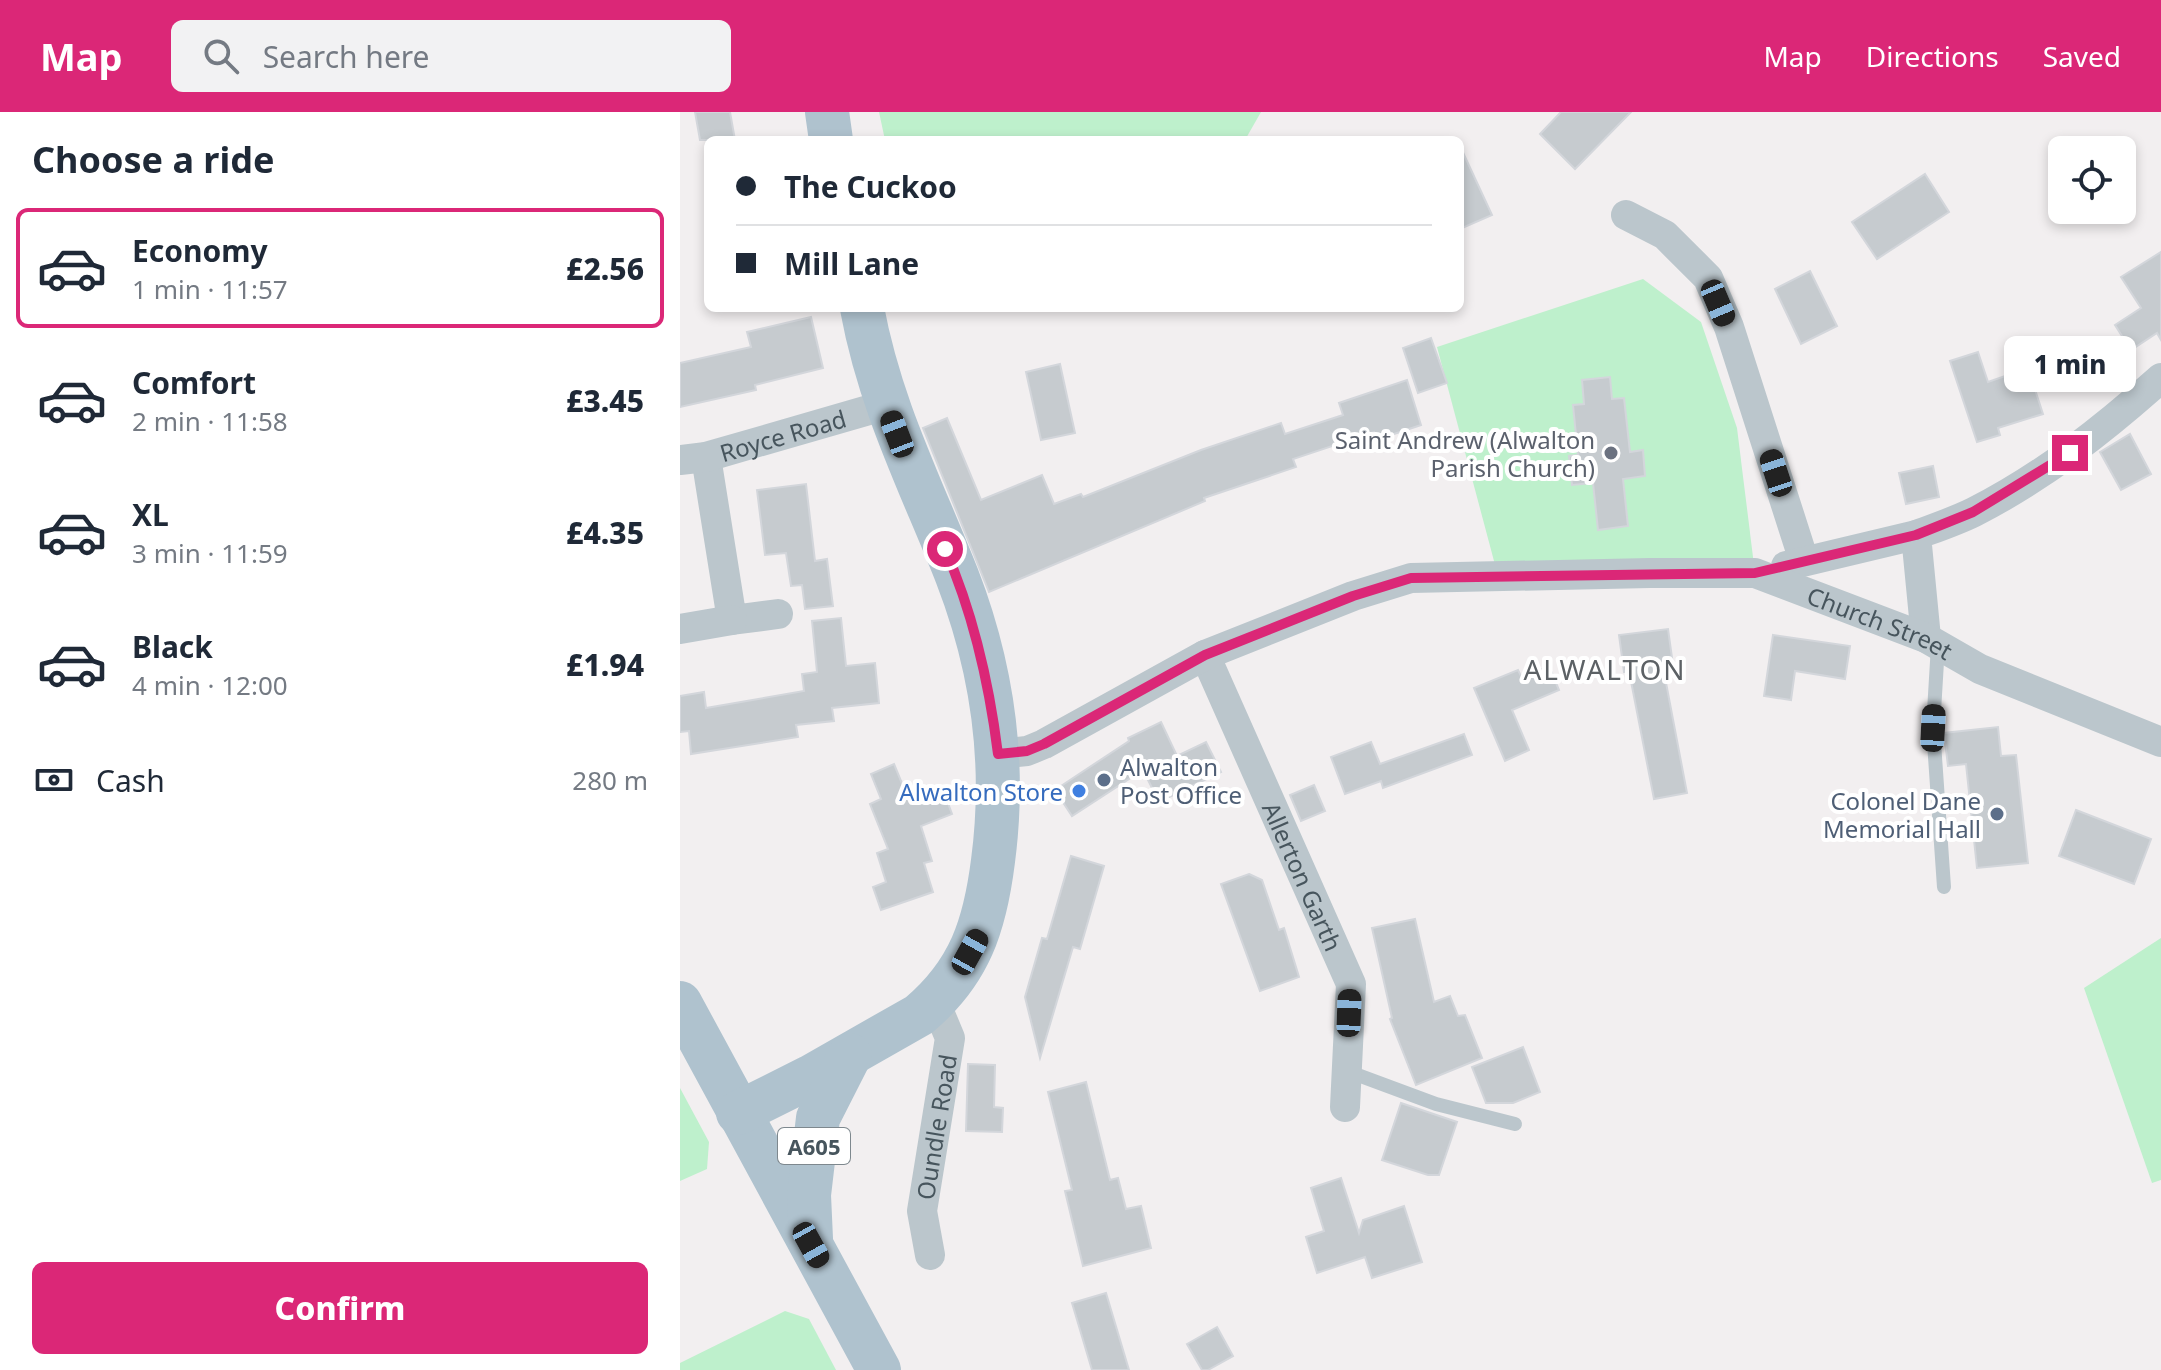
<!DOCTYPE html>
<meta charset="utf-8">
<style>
body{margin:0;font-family:"Noto Sans",sans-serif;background:#f2f2f3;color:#1f2937;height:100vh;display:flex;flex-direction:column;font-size:30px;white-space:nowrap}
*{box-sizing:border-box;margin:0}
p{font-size:26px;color:#747a83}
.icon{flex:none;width:44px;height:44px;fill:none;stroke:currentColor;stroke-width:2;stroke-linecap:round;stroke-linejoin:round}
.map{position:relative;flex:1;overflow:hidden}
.panel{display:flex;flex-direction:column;background:#fff;width:680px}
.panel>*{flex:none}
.banner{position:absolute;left:24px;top:24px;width:760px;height:176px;border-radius:12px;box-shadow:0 4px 12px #0003;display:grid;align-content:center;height:176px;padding:0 32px;background:#fff}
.buttons{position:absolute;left:1368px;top:24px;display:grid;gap:16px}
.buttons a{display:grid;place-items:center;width:88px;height:88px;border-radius:12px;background:#fff;box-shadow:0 4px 12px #0003;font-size:40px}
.end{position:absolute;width:36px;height:36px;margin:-18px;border:10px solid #db2777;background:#fff;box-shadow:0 0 0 4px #fff}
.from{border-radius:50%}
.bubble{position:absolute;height:56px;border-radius:12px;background:#fff;box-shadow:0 4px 12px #0003;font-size:26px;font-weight:800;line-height:56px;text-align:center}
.car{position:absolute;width:24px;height:48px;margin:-24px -12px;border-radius:10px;box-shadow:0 0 6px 2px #0007;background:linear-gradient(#222 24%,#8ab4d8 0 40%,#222 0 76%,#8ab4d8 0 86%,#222 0)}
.banner b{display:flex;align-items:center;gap:28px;height:76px;font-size:30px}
.banner b+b{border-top:2px solid #e0e1e3}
.banner i{width:20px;height:20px;background:#1f2937}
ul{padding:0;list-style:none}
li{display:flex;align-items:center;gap:24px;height:120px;margin:0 16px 12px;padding:0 16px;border:4px solid transparent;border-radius:12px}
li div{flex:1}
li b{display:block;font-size:30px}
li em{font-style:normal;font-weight:800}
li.selected{border-color:#db2777}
li>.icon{width:72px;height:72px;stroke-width:1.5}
h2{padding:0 32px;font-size:36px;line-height:96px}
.pay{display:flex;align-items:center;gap:20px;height:88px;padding:0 32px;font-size:30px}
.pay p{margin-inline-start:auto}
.primary-button{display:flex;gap:16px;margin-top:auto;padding:16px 32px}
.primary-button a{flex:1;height:92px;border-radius:12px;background:#db2777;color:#fff;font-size:32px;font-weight:800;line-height:92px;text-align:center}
header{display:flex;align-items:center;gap:48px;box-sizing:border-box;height:112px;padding:0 40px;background:#db2777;color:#fff}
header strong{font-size:38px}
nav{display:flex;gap:44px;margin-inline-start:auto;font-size:28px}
.search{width:560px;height:72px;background:#f2f2f3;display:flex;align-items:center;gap:20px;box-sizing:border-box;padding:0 28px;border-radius:12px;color:#747a83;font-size:30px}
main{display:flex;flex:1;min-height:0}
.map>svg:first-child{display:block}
.green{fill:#bef0cc}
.building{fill:#c6cbcf;stroke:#d3d6db;stroke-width:2}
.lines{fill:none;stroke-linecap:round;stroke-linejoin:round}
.service{stroke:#bbc6cc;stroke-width:14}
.minor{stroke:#bbc6cc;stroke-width:30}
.primary{stroke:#afc2ce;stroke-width:44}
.route{stroke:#db2777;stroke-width:10}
.worship-dot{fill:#6b7280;stroke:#fff;stroke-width:3}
.service-dot{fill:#5c6f8a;stroke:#fff;stroke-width:3}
.shop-dot{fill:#3f7fe0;stroke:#fff;stroke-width:3}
.labels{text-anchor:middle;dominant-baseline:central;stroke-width:8;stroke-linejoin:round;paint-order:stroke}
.shield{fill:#fff;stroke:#7e888e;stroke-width:2}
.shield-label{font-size:22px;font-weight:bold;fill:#47555d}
.street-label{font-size:24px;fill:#47555d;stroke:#fff}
.worship-label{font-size:24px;fill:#5b616d;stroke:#fff;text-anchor:end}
.service-label{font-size:24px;fill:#4e5e75;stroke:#fff;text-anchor:start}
.shop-label{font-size:24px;fill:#366cbe;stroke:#fff;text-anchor:end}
.quarter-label{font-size:28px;letter-spacing:2px;fill:#5c6165;stroke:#fff}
</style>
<header>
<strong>Map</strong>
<div class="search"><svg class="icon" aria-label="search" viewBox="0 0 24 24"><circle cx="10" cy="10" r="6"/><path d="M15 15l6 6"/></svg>Search here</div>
<nav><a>Map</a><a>Directions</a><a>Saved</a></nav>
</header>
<main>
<section class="panel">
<h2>Choose a ride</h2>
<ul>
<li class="selected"><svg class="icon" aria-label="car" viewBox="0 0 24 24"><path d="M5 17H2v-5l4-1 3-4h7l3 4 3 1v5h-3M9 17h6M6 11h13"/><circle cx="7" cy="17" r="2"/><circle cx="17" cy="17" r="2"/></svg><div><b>Economy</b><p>1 min · 11:57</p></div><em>£2.56</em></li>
<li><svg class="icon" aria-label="car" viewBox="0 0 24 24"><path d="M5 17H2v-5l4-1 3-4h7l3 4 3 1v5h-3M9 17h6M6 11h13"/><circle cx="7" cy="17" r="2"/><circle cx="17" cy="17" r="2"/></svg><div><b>Comfort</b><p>2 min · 11:58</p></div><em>£3.45</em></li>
<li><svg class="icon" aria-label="car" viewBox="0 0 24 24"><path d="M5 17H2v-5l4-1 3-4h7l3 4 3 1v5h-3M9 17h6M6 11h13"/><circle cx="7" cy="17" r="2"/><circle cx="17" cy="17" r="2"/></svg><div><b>XL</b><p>3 min · 11:59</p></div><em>£4.35</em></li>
<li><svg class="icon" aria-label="car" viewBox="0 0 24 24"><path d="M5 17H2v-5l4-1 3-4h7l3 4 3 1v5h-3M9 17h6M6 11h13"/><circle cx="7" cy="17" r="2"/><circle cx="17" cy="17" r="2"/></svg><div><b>Black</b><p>4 min · 12:00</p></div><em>£1.94</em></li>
</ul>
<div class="pay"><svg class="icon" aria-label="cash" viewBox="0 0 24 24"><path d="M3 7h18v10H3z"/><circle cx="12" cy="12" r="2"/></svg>Cash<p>280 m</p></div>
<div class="primary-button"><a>Confirm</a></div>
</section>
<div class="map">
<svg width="1481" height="1258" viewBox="0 0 1481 1258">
<rect width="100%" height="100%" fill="#f2eff0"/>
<g class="green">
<path d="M199 0H581L565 28H205Z"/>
<path d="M963 167 1021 210 1057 316 1075 461 818 464 757 235Z"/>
<path d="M1481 826V1068L1472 1071 1404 876Z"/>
<path d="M0 976 29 1030 27 1057 0 1069Z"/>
<path d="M105 1199 129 1207 156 1258H0V1251Z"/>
</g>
<g class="building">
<path d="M15 0H50L55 28H20Z"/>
<path d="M881 0H951L895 57 860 22Z"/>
<path d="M780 34 812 103 780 117Z"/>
<path d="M1245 62 1269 100 1197 147 1172 110Z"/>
<path d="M1481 140V228L1477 221 1451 238 1435 213 1461 196 1441 165Z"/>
<path d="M1130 159 1157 214 1121 232 1095 177Z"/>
<path d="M131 205 143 256 75 273 76 278 0 295V251L71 235 67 220Z"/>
<path d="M751 226 767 271 738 281 723 236Z"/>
<path d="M1298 240 1308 270 1348 256 1363 302 1318 316 1320 323 1297 330 1270 249Z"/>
<path d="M380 252 395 321 361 328 346 260Z"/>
<path d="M930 265 932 287 944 286 950 340 963 338 965 364 943 367 948 414 918 418 913 371 892 373 889 344 898 343 893 293 904 292 902 268Z"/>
<path d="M727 268 741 313 696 328 694 320 613 347 616 355 524 386 525 389 309 480 243 316 267 306 301 388 362 363 374 392 401 382 403 385 521 338 601 311 605 322 663 303 659 291Z"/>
<path d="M1450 322 1471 362 1441 378 1420 340Z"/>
<path d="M1253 354 1259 385 1226 392 1219 361Z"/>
<path d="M126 372 135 449 147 447 153 494 125 497 122 473 111 474 106 441 85 443 77 378Z"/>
<path d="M161 506 166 554 195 551 199 591 152 596 154 609 116 613 118 625 11 642 9 619 0 620V584L24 580 26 596 124 579 122 562 137 560 132 509Z"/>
<path d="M988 517 993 553 983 555 1007 681 974 687 949 559 944 560 939 523Z"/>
<path d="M1093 523 1170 534 1165 567 1115 559 1111 588 1084 584Z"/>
<path d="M869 554 879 578 832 598 849 638 825 649 794 576 838 558 842 566Z"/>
<path d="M481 610 497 644 526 630 541 660 479 690 463 658 392 704 375 678 449 629 448 626Z"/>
<path d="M1318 615 1321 644 1336 643 1348 751 1297 756 1286 652 1268 654 1264 621Z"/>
<path d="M784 622 792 643 703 676 701 669 665 682 651 645 691 630 700 652Z"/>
<path d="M214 652 230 691 263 678 272 702 241 714 252 749 244 751 253 780 201 798 193 775 206 770 197 741 208 737 190 692 201 687 191 662Z"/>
<path d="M634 673 645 699 621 709 610 683Z"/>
<path d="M1396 698 1471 727 1454 772 1379 744Z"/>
<path d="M391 744 424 754 400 837 393 835 360 946 345 885 362 826 367 827Z"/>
<path d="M569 762 582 768 599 818 604 816 619 865 580 879 541 772Z"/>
<path d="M735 807 754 890 770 884 778 904 785 903 802 946 736 973 710 907 712 906 692 816Z"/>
<path d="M843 935 860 980 833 991H806L792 955Z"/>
<path d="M288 952 315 953 314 995 323 996 322 1020 286 1019Z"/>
<path d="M406 970 430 1068 438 1066 446 1097 461 1094 471 1136 403 1154 385 1079 392 1078 368 980Z"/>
<path d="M721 991 777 1010 759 1063H748L702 1048Z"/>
<path d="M661 1066 679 1121 683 1108 724 1094 742 1150 692 1166 685 1145 637 1161 626 1125 644 1119 631 1076Z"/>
<path d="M426 1181 449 1258H412L392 1191Z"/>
<path d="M537 1215 553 1244 528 1258H522L507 1232Z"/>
</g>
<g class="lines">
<g class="service">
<path d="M1258 533 1253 616 1264 775"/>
<path d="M667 959 756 992 835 1012"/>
</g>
<g class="minor">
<path d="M946 103 985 123 1028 166 1049 215 1124 449"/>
<path d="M26 345 52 508 98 502"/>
<path id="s1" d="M0 348 26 345 206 293"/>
<path d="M1106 454 1236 423"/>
<path d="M0 517 52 508"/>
<path d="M1246 526 1236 423C1255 416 1276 409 1294 400 1363 365 1424 317 1481 266"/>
<path id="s2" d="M525 543 671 872 665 995"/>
<path id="s3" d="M318 642 347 639 364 632 525 543 673 484 731 466 970 461H1075L1246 526 1300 557 1481 630"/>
<path id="s4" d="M250 1143 242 1099 270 926 255 890"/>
</g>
<g class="primary">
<path d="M147 0 151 28"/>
<path d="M0 891 199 1258"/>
<path d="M58 1001 130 965 239 903C290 860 305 813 313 749 326 651 313 557 277 464 241 373 200 294 182 196"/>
<path d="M131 1127 129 1083 138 1006 170 943"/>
</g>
</g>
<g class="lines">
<path class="route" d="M265 437C294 503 309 570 318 642L347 639 364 632 525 543 673 484 731 466 1075 461 1236 423 1293 400 1390 341"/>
</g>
<circle class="worship-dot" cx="931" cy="341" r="8"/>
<g class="service-dot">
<circle cx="424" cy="668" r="8"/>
<circle cx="1317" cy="702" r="8"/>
</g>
<circle class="shop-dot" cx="399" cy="679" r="8"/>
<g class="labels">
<rect class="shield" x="98" y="1016" width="72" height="36" rx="6"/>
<g class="shield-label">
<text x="134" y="1034">A605</text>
</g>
<g class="street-label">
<text stroke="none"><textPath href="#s1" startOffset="106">Royce Road</textPath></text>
<text stroke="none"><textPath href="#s3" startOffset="930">Church Street</textPath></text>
<text stroke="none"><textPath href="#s2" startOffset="242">Allerton Garth</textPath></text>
<text stroke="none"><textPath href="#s4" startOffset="130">Oundle Road</textPath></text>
</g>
<g class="worship-label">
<text x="915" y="327">Saint Andrew (Alwalton<tspan x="915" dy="28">Parish Church)</tspan></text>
</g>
<g class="service-label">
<text x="440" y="654">Alwalton<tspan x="440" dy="28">Post Office</tspan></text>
<text x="1301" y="688" text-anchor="end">Colonel Dane<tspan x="1301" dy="28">Memorial Hall</tspan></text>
</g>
<g class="shop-label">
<text x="383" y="679">Alwalton Store</text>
</g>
<g class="quarter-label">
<text x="925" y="557">ALWALTON</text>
</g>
</g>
</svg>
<div class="buttons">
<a><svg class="icon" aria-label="locate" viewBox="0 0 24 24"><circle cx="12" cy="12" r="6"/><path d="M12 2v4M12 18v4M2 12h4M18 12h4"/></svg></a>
</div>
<i class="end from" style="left:265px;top:437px"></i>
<i class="end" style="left:1390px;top:341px"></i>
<div class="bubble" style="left:1324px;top:224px;width:132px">1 min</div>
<i class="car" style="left:1038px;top:191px;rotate:157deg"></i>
<i class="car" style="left:217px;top:322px;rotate:339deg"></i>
<i class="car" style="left:1096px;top:361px;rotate:342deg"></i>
<i class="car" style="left:1253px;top:616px;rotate:3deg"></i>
<i class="car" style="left:290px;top:840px;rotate:29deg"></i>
<i class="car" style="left:669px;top:901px;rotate:2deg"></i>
<i class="car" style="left:131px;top:1133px;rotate:151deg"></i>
<div class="banner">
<b><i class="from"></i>The Cuckoo</b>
<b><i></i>Mill Lane</b>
</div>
</div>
</main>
